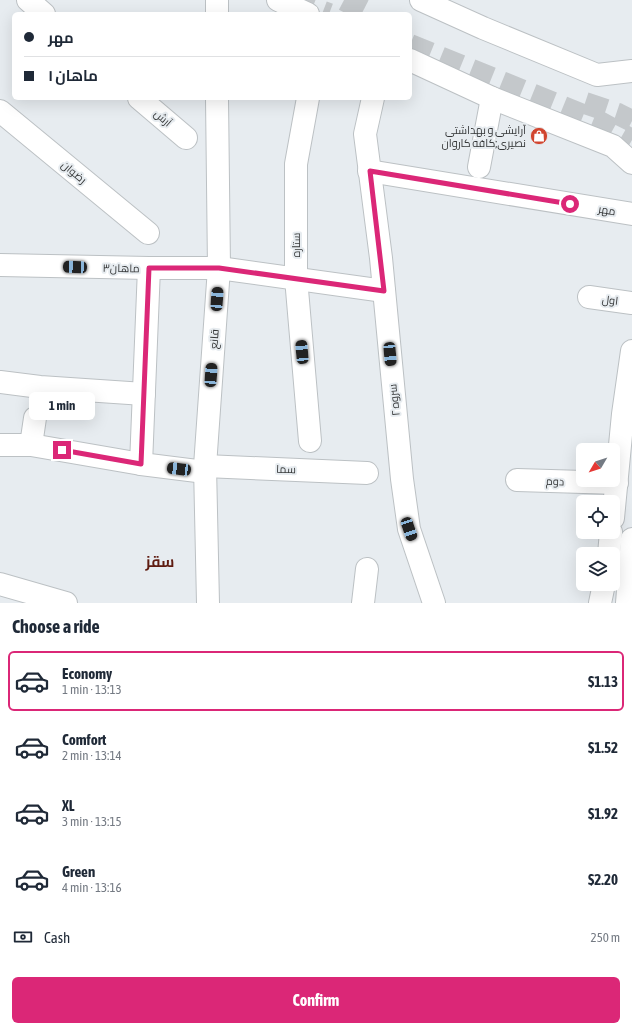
<!DOCTYPE html>
<meta charset="utf-8">
<style>
body{margin:0;font-family:"Asap Condensed",Cairo,sans-serif;background:#f6f6f7;color:#1f2937;height:100vh;display:flex;flex-direction:column;font-size:15px;white-space:nowrap}
*{box-sizing:border-box;margin:0}
p{font-size:13px;color:#747a83}
.icon{flex:none;width:22px;height:22px;fill:none;stroke:currentColor;stroke-width:2;stroke-linecap:round;stroke-linejoin:round}
.map{position:relative;height:603px;overflow:hidden}
.side{display:flex;flex-direction:column;background:#fff;flex:1}
.side>*{flex:none}
.top-card{position:absolute;left:12px;top:12px;width:400px;height:88px;border-radius:6px;box-shadow:0 4px 16px #0002;display:grid;align-content:center;height:88px;padding:0 12px;background:#fff}
.needle{width:26px;rotate:231deg}
.tools{position:absolute;left:576px;top:443px;display:grid;gap:8px}
.tools a{display:grid;place-items:center;width:44px;height:44px;border-radius:6px;background:#fff;box-shadow:0 4px 16px #0002;font-size:20px}
.end{position:absolute;width:18px;height:18px;margin:-9px;border:5px solid #db2777;background:#fff;box-shadow:0 0 0 2px #fff}
.from{border-radius:50%}
.bubble{position:absolute;height:28px;border-radius:6px;background:#fff;box-shadow:0 4px 16px #0002;font-size:13px;font-weight:700;line-height:28px;text-align:center}
.car{position:absolute;width:12px;height:24px;margin:-12px -6px;border-radius:5px;box-shadow:0 0 3px 1px #0007;background:linear-gradient(#222 24%,#8ab4d8 0 40%,#222 0 76%,#8ab4d8 0 86%,#222 0)}
.top-card b{display:flex;align-items:center;gap:14px;height:38px;font-size:15px}
.top-card b+b{border-top:1px solid #e0e1e3}
.top-card i{width:10px;height:10px;background:#1f2937}
ul{padding:0;list-style:none}
li{display:flex;align-items:center;gap:12px;height:60px;margin:0 8px 6px;padding:0 4px;border:2px solid transparent;border-radius:6px}
li div{flex:1}
li b{display:block;font-size:15px}
li em{font-style:normal;font-weight:700}
li.on{border-color:#db2777}
li>.icon{width:36px;height:36px;stroke-width:1.5}
h2{padding:0 12px;font-size:18px;line-height:48px}
.pay{display:flex;align-items:center;gap:10px;height:44px;padding:0 12px;font-size:15px}
.pay p{margin-inline-start:auto}
.button{display:flex;gap:8px;margin-top:auto;padding:8px 12px}
.button a{flex:1;height:46px;border-radius:6px;background:#db2777;color:#fff;font-size:16px;font-weight:700;line-height:46px;text-align:center}
.map>svg:first-child{display:block}
.lines{fill:none;stroke-linecap:round;stroke-linejoin:round}
.major-tunnel{stroke:#c4c8cb;stroke-width:22;stroke-dasharray:22 11;stroke-linecap:butt}
.minor-casing{stroke:#bcc1c4;stroke-width:24}
.major-casing{stroke:#bcc1c4;stroke-width:24}
.minor{stroke:#fff;stroke-width:22}
.major{stroke:#fff;stroke-width:22}
.route{stroke:#db2777;stroke-width:5}
.labels{text-anchor:middle;dominant-baseline:central;stroke-width:4;stroke-linejoin:round;paint-order:stroke}
.street-label{font-size:11px;fill:#363839;stroke:#e7ecf0}
.poi-label{font-size:11px;fill:#363839;stroke:#e7ecf0;text-anchor:end}
.district-label{font-size:15px;font-weight:bold;fill:#5f1c11;stroke:#e7ecf0}
</style>
<div class="map">
<svg width="632" height="603" viewBox="0 0 632 603">
<rect width="100%" height="100%" fill="#e7ecf0"/>
<g class="lines">
<g class="major-tunnel">
<path d="M292 0 329 14"/>
<path d="M344 0 371 14"/>
<path d="M410 45 598 121 632 140"/>
<path d="M585 103 618 114 632 121"/>
</g>
<defs>
<g id="minor">
<path d="M28 0 44 14"/>
<path d="M217 0V14"/>
<path d="M139 98 186 138"/>
<path d="M308 98 296 164V278L310 441"/>
<path d="M373 98 365 134 381 258 402 479 409 529 434 603"/>
<path d="M0 111 148 233"/>
<path d="M479 167 492 98"/>
<path d="M369 171 632 214"/>
<path d="M0 265 149 268H219L384 291"/>
<path d="M589 297 632 303"/>
<path d="M0 382 40 387 144 394"/>
<path d="M0 445H31L141 464 205 472"/>
<path d="M31 445 35 418"/>
<path d="M141 464 149 268"/>
<path d="M205 466 367 473"/>
<path d="M517 480 617 483"/>
<path d="M0 584 66 603"/>
<path d="M208 603 205 466 219 268 217 98"/>
<path d="M363 603 367 569"/>
</g>
<g id="major">
<path d="M278 0 308 14"/>
<path d="M421 0 483 28 597 75 632 71"/>
<path d="M410 60 492 98 613 146 632 163"/>
<path d="M613 518 623 414 632 351"/>
<path d="M609 554 611 532"/>
<path d="M600 603 604 584"/>
<path d="M627 603 632 539"/>
</g>
</defs>
<use href="#minor" class="minor-casing"/>
<use href="#major" class="major-casing"/>
<use href="#minor" class="minor"/>
<use href="#major" class="major"/>
</g>
<g class="lines">
<path class="route" d="M62 450 141 464 149 268H219L384 291 370 171 570 204"/>
</g>
<defs>
<symbol id="shop-disc" viewBox="-11 -11 22 22"><circle r="9.5" fill="#d1452f" stroke="#e7ecf0"/><path d="M-5-2.5h2.3a2.7 3.5 0 0 1 5.4 0H5L5.5 6h-11ZM-1.5-2.5h3a1.5 2.3 0 0 0-3 0Z" fill="#fff"/></symbol>
</defs>
<g fill-rule="evenodd">
<use href="#shop-disc" x="529" y="126" width="20" height="20"/>
</g>
<g class="labels">
<g class="street-label">
<text transform="translate(163 118) rotate(41)">آرش</text>
<text transform="translate(74 172) rotate(40)">رضوان</text>
<text transform="translate(607 210) rotate(9)">مهر</text>
<text transform="translate(296 245) rotate(-90)">ستاره</text>
<text transform="translate(121 268) rotate(1)">ماهان۳</text>
<text transform="translate(610 300) rotate(7)">اول</text>
<text transform="translate(214 339) rotate(-86)">قانع</text>
<text transform="translate(394 400) rotate(-96)">سروه ۲</text>
<text transform="translate(286 469) rotate(2)">سما</text>
<text transform="translate(555 481) rotate(2)">دوم</text>
</g>
<g class="poi-label">
<text x="526" y="130">آرایشی و بهداشتی<tspan x="526" dy="13">نصیری;کافه کاروان</tspan></text>
</g>
<g class="district-label">
<text x="160" y="561">سقز</text>
</g>
</g>
</svg>
<div class="tools">
<a><svg class="needle" viewBox="-14 -14 28 28"><path d="M0-13l5 13h-10z" fill="#e53935"/><path d="M0 13l5-13h-10z" fill="#747a83"/></svg></a>
<a><svg class="icon" aria-label="locate" viewBox="0 0 24 24"><circle cx="12" cy="12" r="6"/><path d="M12 2v4M12 18v4M2 12h4M18 12h4"/></svg></a>
<a><svg class="icon" aria-label="layers" viewBox="0 0 24 24"><path d="M12 4l9 5-9 5-9-5zM3 14l9 5 9-5"/></svg></a>
</div>
<i class="end from" style="left:570px;top:204px"></i>
<i class="end" style="left:62px;top:450px"></i>
<div class="bubble" style="left:29px;top:392px;width:66px">1 min</div>
<i class="car" style="left:75px;top:267px;rotate:272deg"></i>
<i class="car" style="left:217px;top:299px;rotate:4deg"></i>
<i class="car" style="left:302px;top:352px;rotate:355deg"></i>
<i class="car" style="left:390px;top:354px;rotate:175deg"></i>
<i class="car" style="left:211px;top:375px;rotate:4deg"></i>
<i class="car" style="left:179px;top:469px;rotate:277deg"></i>
<i class="car" style="left:409px;top:529px;rotate:161deg"></i>
<div class="top-card">
<b><i class="from"></i>مهر</b>
<b><i></i>ماهان ۱</b>
</div>
</div>
<section class="side">
<h2>Choose a ride</h2>
<ul>
<li class="on"><svg class="icon" aria-label="car" viewBox="0 0 24 24"><path d="M5 17H2v-5l4-1 3-4h7l3 4 3 1v5h-3M9 17h6M6 11h13"/><circle cx="7" cy="17" r="2"/><circle cx="17" cy="17" r="2"/></svg><div><b>Economy</b><p>1 min · 13:13</p></div><em>$1.13</em></li>
<li><svg class="icon" aria-label="car" viewBox="0 0 24 24"><path d="M5 17H2v-5l4-1 3-4h7l3 4 3 1v5h-3M9 17h6M6 11h13"/><circle cx="7" cy="17" r="2"/><circle cx="17" cy="17" r="2"/></svg><div><b>Comfort</b><p>2 min · 13:14</p></div><em>$1.52</em></li>
<li><svg class="icon" aria-label="car" viewBox="0 0 24 24"><path d="M5 17H2v-5l4-1 3-4h7l3 4 3 1v5h-3M9 17h6M6 11h13"/><circle cx="7" cy="17" r="2"/><circle cx="17" cy="17" r="2"/></svg><div><b>XL</b><p>3 min · 13:15</p></div><em>$1.92</em></li>
<li><svg class="icon" aria-label="car" viewBox="0 0 24 24"><path d="M5 17H2v-5l4-1 3-4h7l3 4 3 1v5h-3M9 17h6M6 11h13"/><circle cx="7" cy="17" r="2"/><circle cx="17" cy="17" r="2"/></svg><div><b>Green</b><p>4 min · 13:16</p></div><em>$2.20</em></li>
</ul>
<div class="pay"><svg class="icon" aria-label="cash" viewBox="0 0 24 24"><path d="M3 7h18v10H3z"/><circle cx="12" cy="12" r="2"/></svg>Cash<p>250 m</p></div>
<div class="button"><a>Confirm</a></div>
</section>
